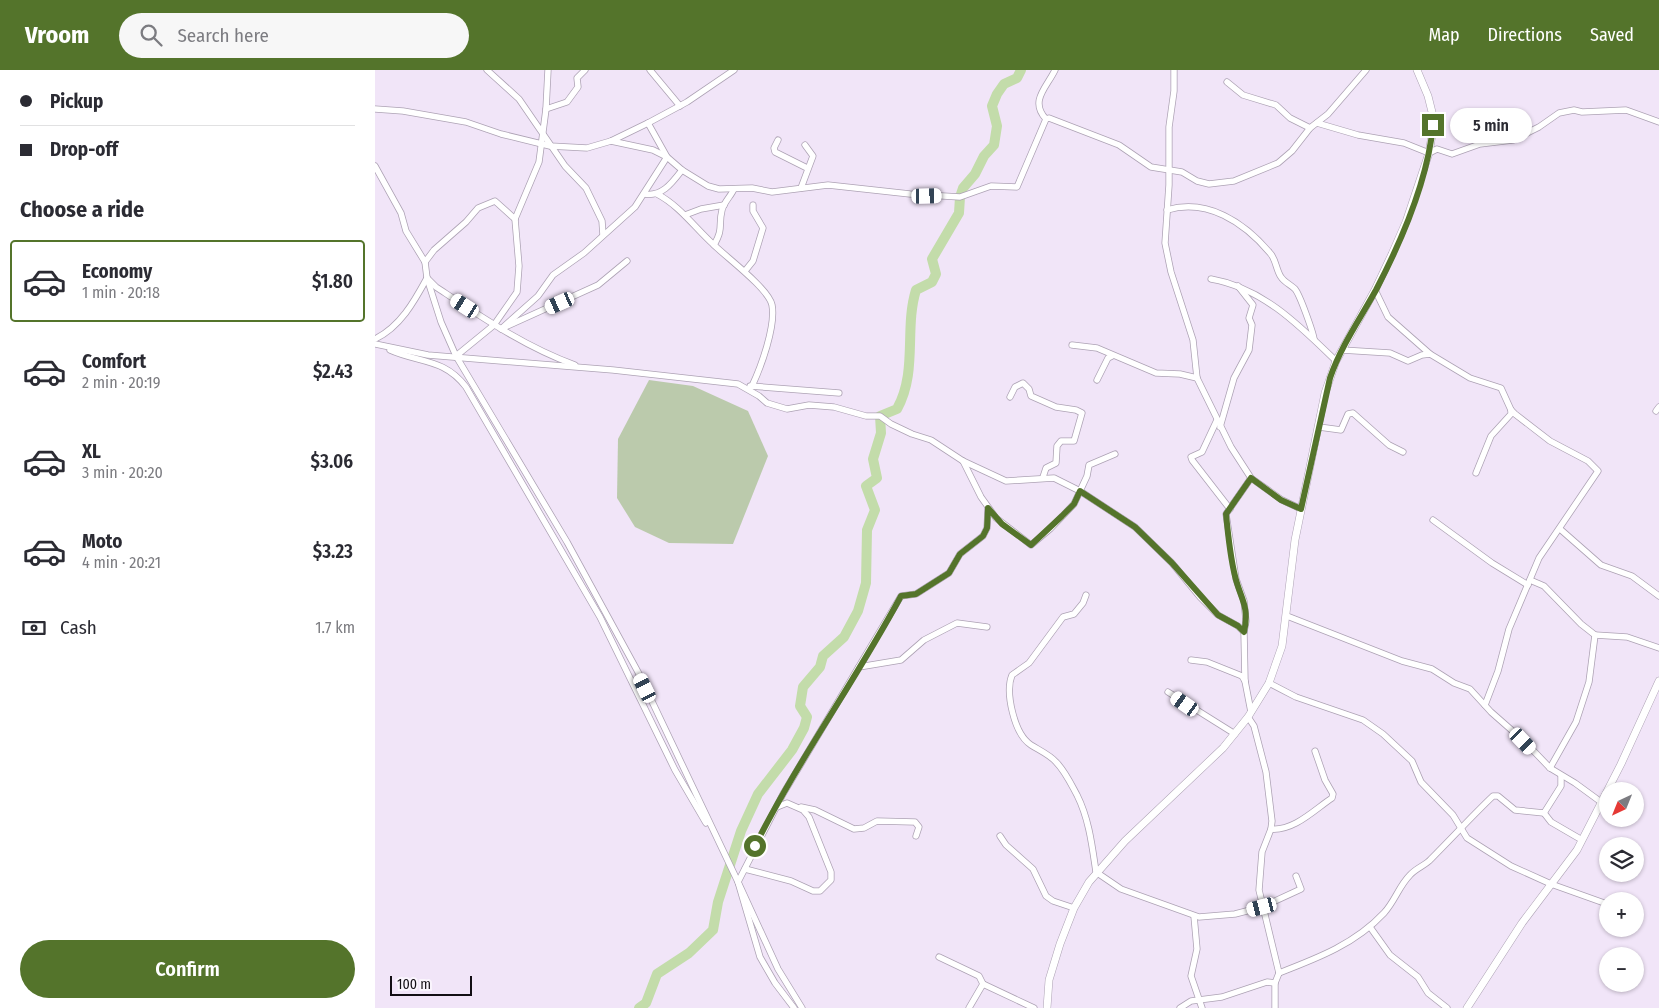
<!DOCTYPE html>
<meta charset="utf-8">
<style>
body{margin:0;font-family:"Fira Sans Condensed",sans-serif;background:#f7f7f7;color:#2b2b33;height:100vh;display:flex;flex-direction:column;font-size:19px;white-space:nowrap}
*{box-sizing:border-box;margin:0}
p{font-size:16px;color:#7c7c81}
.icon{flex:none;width:28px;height:28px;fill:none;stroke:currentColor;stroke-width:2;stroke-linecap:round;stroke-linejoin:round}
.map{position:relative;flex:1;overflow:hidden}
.side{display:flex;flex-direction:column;background:#fff;width:375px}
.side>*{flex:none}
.banner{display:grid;align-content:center;height:110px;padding:0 20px;background:#fff}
.needle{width:32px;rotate:223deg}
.buttons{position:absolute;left:1224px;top:712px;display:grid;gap:10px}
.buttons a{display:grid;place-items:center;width:45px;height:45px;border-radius:50%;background:#fff;box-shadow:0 1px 4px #0004;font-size:25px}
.scale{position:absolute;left:15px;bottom:12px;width:82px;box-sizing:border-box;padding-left:5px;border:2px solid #120e14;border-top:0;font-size:14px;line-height:18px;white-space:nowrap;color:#120e14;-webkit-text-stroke:4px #faf5fd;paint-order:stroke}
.end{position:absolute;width:22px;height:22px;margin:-11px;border:6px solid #54742b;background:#fff;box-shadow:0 0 0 2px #fff}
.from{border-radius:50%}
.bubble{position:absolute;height:35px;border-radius:18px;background:#fff;box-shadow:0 1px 4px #0004;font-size:16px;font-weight:600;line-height:35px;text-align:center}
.car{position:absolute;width:15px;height:30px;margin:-15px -8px;border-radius:6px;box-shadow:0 0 4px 1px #0007;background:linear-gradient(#fff 24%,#345 0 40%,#fff 0 76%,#345 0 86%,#fff 0)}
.banner b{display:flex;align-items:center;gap:18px;height:48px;font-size:19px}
.banner b+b{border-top:1px solid #e1e1e2}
.banner i{width:12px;height:12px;background:#2b2b33}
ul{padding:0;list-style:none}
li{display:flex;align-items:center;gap:15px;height:82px;margin:0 10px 8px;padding:0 10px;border:2px solid transparent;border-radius:5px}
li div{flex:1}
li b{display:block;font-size:19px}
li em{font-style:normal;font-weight:600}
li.current{border-color:#54742b}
li>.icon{width:45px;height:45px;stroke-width:1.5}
h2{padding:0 20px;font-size:22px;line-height:60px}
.pay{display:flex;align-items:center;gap:12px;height:55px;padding:0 20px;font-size:19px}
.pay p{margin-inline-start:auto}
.button{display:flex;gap:10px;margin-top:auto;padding:10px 20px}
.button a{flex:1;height:58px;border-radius:30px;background:#54742b;color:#fff;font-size:20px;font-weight:600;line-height:58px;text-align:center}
header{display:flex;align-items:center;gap:30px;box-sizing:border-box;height:70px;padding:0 25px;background:#54742b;color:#fff}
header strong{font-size:24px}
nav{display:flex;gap:28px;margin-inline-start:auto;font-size:18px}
.search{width:350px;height:45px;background:#f7f7f7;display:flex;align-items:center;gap:12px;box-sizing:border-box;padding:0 18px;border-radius:28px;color:#7c7c81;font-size:19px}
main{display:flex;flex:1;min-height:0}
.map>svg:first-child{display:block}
.green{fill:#bbcaac}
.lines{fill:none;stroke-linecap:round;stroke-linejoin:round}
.river{stroke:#c3dcaa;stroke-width:10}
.minor-casing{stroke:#ada2b4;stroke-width:7}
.tertiary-casing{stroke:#ada2b4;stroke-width:8}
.minor{stroke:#fff;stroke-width:5.5}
.tertiary{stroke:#fff;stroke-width:7}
.route{stroke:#54742b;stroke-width:6}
</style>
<header>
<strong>Vroom</strong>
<div class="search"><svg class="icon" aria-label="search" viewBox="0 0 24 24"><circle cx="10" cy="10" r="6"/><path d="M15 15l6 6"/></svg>Search here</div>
<nav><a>Map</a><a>Directions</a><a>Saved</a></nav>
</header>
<main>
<section class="side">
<div class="banner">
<b><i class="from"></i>Pickup</b>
<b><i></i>Drop-off</b>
</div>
<h2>Choose a ride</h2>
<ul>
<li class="current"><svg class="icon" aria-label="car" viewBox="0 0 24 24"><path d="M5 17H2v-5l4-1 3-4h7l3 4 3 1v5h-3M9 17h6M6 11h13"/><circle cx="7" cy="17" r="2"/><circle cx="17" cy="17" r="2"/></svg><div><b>Economy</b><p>1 min · 20:18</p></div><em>$1.80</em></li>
<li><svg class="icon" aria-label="car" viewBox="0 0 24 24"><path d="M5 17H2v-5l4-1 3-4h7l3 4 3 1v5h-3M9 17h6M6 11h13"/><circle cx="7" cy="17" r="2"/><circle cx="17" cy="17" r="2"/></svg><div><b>Comfort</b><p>2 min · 20:19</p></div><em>$2.43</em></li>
<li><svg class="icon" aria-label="car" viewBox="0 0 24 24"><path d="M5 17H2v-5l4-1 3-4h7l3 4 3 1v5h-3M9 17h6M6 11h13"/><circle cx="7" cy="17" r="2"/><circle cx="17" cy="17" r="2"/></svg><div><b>XL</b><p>3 min · 20:20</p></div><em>$3.06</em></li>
<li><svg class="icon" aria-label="car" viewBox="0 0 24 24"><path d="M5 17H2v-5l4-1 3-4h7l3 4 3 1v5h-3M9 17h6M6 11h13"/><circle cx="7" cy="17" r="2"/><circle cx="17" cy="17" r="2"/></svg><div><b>Moto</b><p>4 min · 20:21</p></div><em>$3.23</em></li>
</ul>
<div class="pay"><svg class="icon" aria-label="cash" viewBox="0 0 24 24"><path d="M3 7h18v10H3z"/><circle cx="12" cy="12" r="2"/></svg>Cash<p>1.7 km</p></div>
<div class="button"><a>Confirm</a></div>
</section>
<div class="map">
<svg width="1284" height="938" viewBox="0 0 1284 938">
<rect width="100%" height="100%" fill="#f1e5f8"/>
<path class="green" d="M274 310 318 316 373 341 393 386 358 474 294 473 260 457 242 428 243 369Z"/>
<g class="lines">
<path class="river" d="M264 938 271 933 282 904 314 883 338 860 343 832 366 761 383 724 417 680 429 658 432 647 425 636 428 617 445 597 448 586 469 567 483 541 491 513 492 460 500 440 491 416 502 408 498 389 506 363 505 346 522 339C543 301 529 259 541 220L557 212 561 204 557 189 584 143 585 127 588 118 600 104 609 86 619 75 622 56 617 36 622 24 629 14 642 8 646 0"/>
<defs>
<g id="minor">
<path d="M112 0 144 29 190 96 211 118 227 151 228 165"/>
<path d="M275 0 305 36"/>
<path d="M799 0V21L794 57V115L790 173 796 202 818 270 822 308 856 377 876 408 907 430 926 439"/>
<path d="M852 12 868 25 901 35 915 48 935 58"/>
<path d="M0 39 28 41 91 52 126 64 175 76 212 78 236 71 273 53 312 32 359 0"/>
<path d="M171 39 192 32 203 17 202 8 210 0"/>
<path d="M671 49C654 31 672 17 680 0"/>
<path d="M942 53 983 65 1029 73 1054 83 1062 79 1077 84 1105 74 1138 70 1164 57 1184 43 1199 40 1207 42 1251 40 1284 52"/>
<path d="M403 70 399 78 400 82 432 98"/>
<path d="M236 71 278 80 292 87 307 100 333 116 344 119 377 118 397 122 453 115 535 124 585 127 616 116 642 117 671 49 674 48 744 75 776 97 807 102 822 111 834 114 859 111 903 93 917 81 935 58 953 44 991 0"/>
<path d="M0 96 26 143 31 161 50 192 52 208 66 252 81 286 192 472 263 602 363 812 385 887 400 913 419 938"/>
<path d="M426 118 438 86 430 75"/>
<path d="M269 124C287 127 297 113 307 100"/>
<path d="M282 124C305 136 320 158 339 175 351 187 394 219 397 235 401 256 386 297 377 316"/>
<path d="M792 140C832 128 869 152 895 183 901 189 901 200 906 207 909 212 916 215 920 219 925 225 938 262 939 269"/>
<path d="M310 145 326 139 349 135"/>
<path d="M339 175C349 158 343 156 347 140 349 132 356 126 359 119"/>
<path d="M50 192 59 180 91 152 103 138 120 131 140 149"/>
<path d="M370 201 378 191 388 158 378 141V135"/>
<path d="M53 209 61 217C105 246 150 277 200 295"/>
<path d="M836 209C888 218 925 256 961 291"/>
<path d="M1000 220 1013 247 1055 284"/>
<path d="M128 258 223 215 252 191"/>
<path d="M126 259 163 226 178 205 209 183 260 137 292 87 273 53"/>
<path d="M0 269C25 257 39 232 52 208"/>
<path d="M0 274 53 285 238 300 363 314 384 326 392 333 412 339 434 335 459 337 491 346H505L516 354 537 364 556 370 588 391 631 411 679 408 705 421 760 457 797 493 825 527 843 545 863 556 869 562"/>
<path d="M697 275 722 278 781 303 805 304 822 308"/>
<path d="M15 280C44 293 69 288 91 317L225 547 300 700 331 753"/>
<path d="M967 280 1015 283 1033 291 1047 285 1055 284 1095 308 1126 318 1136 340 1140 344 1175 371 1213 391 1223 401 1164 488 1134 559 1123 601 1110 635"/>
<path d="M81 286 119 255 142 222 144 196 140 149 164 92 171 39 173 0"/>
<path d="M722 310 733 288 737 286"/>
<path d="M375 316 464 323"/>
<path d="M635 327 640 317 648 313 654 319 656 326 681 337 701 340 707 343 699 371H686L682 376 681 393 671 398 668 407"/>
<path d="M1281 341 1284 337"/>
<path d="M842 350 827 382 816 387 817 390 855 439"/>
<path d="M845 357 859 308 874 280 877 255 874 248 878 235 863 216"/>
<path d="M944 357 966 360 973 344 978 343 1014 375 1028 382"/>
<path d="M588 391 606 427 621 448 656 475 675 459 699 434 712 406 714 395 740 384"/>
<path d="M1101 403 1116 366 1136 344V340"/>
<path d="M1058 450 1117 493 1153 515"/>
<path d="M1185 459 1226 495 1257 506 1284 526"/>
<path d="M1155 510 1169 516 1206 554 1220 565 1214 612 1201 652 1175 698"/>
<path d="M711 525 708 533 699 544 688 547 654 593 637 605C630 622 639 664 656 675 664 680 675 685 681 692 690 701 696 714 702 725 714 749 717 775 721 802L746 819 824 847 860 844 887 837 926 819 921 806"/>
<path d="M912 546 1027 591 1057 599 1079 613 1095 619 1116 642 1149 671 1175 698 1200 713 1226 732"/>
<path d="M1220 565 1252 567 1284 578"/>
<path d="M816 590 832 592 867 606 870 611"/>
<path d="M484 597 526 590 549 570 582 553 612 557"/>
<path d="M894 613 921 627 988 650 1008 664 1037 691 1046 712 1078 745 1092 768 1136 796 1176 814 1232 834"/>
<path d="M793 622 860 664"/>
<path d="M876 642 870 611 869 562 871 551 869 531 861 509 851 444 876 408"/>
<path d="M873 647 879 656 891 702 897 751 896 759 887 782 884 820 904 903 900 913V938"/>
<path d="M426 737 440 740 479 759 489 758 502 751 540 752 544 757 541 766"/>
<path d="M1169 743 1176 752 1207 770"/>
<path d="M896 759C919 761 939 740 957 728L958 724 950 710 940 681"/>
<path d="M625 766 631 775 658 799 671 826 678 831 699 838"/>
<path d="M370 799 416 811 438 821H445L456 810V802L434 747 428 740 412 733 402 737"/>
<path d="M819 846 822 879 816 906 827 938"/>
<path d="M995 857 1015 885 1043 907 1053 923 1072 938"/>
<path d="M564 887 604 906 608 914"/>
<path d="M904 903C943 888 980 874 1009 843 1020 831 1024 816 1035 805 1041 798 1051 795 1056 789 1077 768 1097 746 1118 726H1123L1140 740 1169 743 1186 716V706"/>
<path d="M427 938 403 899 363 812 408 724 526 526 541 524 574 503 585 484 608 466 612 458 613 438"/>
<path d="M594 938 608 914 659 938"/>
<path d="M805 938 816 931 847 927 892 912 900 913"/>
</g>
<g id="tertiary">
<path d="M672 938 674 910 685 874 699 838 714 812 750 771 848 678 873 647 894 613 907 576 920 470 950 323 961 291 1000 220 1017 184 1031 152 1054 83 1057 65 1058 46 1053 26 1042 0"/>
<path d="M1092 938 1147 853 1202 780 1246 694 1284 611"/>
</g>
</defs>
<use href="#minor" class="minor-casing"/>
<use href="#tertiary" class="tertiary-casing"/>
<use href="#minor" class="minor"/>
<use href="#tertiary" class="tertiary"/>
</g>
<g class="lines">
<path class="route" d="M380 776C423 690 481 610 526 526L541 524 574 503 585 484 608 466 612 458 613 438 627 454 656 475 687 446 699 434 705 421 760 457 797 493 843 545 863 556 869 562C875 536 865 528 860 506 855 486 853 465 851 444L876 408 906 430 926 439 955 308C966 276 985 249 1001 220 1026 172 1053 109 1058 55"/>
</g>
</svg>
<div class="buttons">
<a><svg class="needle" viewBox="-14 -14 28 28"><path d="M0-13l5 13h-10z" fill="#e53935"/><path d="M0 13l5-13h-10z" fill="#7c7c81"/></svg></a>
<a><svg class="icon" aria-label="layers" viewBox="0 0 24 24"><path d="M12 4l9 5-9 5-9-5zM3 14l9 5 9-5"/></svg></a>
<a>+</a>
<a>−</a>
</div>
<div class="scale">100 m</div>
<i class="end from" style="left:380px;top:776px"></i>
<i class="end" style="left:1058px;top:55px"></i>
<div class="bubble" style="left:1075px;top:38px;width:82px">5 min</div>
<i class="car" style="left:552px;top:126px;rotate:89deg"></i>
<i class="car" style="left:185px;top:233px;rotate:246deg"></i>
<i class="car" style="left:90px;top:236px;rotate:303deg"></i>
<i class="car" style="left:270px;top:618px;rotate:334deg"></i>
<i class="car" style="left:810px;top:634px;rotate:305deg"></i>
<i class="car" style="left:1148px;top:671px;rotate:136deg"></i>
<i class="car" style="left:887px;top:837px;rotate:256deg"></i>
</div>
</main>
